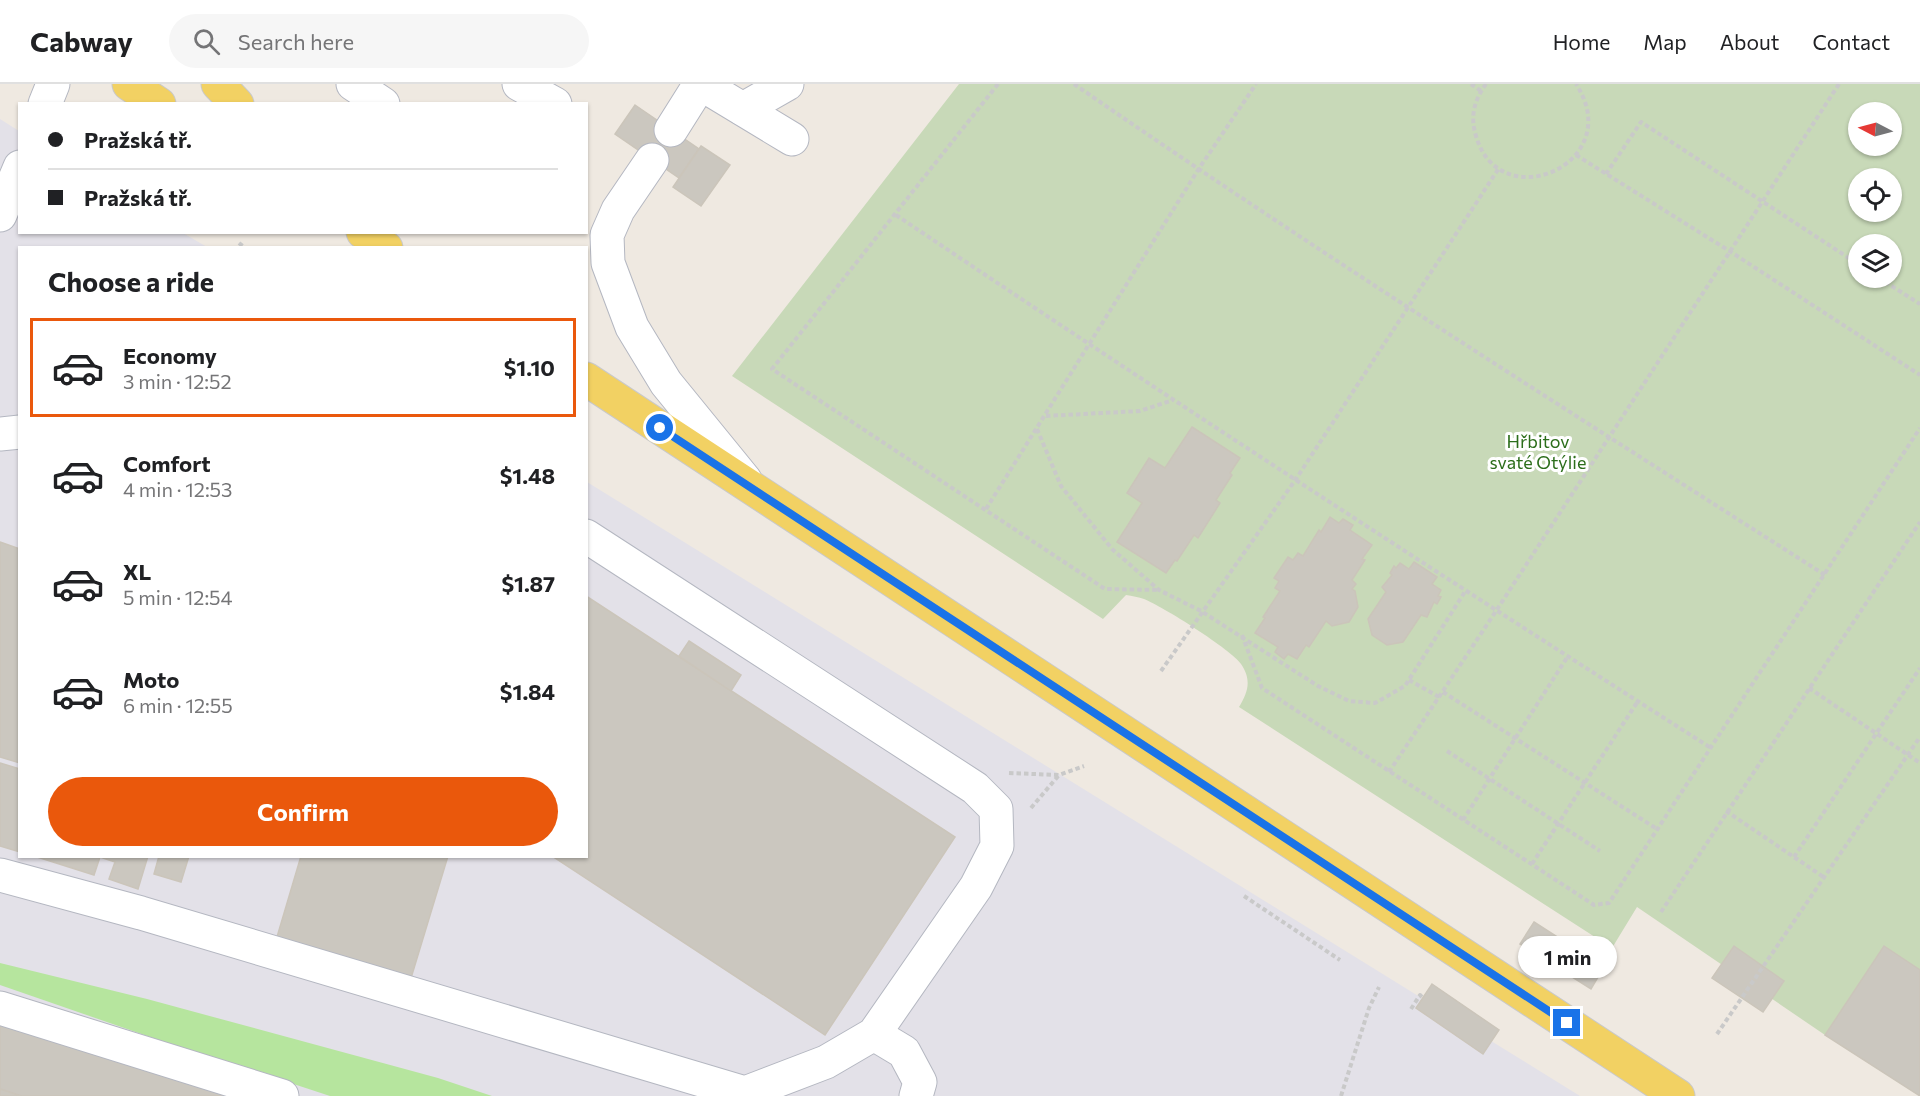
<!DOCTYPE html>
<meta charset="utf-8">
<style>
body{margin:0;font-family:Commissioner,sans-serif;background:#f6f6f6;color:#202124;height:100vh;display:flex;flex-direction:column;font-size:22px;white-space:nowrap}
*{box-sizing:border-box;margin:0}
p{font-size:20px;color:#757577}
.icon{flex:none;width:33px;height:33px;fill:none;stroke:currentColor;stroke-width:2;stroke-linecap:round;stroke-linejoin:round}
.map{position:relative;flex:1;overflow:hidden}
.drawer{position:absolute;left:18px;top:162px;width:570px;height:612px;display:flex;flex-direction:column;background:#fff;border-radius:0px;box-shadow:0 2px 4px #0004}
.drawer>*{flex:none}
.hud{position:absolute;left:18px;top:18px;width:570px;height:132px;border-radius:0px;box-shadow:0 2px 4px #0004;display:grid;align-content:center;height:132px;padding:0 30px;background:#fff}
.needle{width:39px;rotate:276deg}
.fabs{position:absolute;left:1848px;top:18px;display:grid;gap:12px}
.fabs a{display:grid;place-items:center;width:54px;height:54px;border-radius:50%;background:#fff;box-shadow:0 2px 4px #0004;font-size:30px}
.end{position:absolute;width:27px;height:27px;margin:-14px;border:8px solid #1a73e8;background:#fff;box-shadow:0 0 0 3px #fff}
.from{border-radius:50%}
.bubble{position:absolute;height:42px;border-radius:21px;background:#fff;box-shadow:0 2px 4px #0004;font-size:20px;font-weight:700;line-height:42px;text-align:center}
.hud b{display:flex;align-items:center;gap:21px;height:57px;font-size:22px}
.hud b+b{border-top:2px solid #e0e0e0}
.hud i{width:15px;height:15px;background:#202124}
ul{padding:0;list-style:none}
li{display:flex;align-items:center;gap:18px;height:99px;margin:0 12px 9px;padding:0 18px;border:3px solid transparent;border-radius:0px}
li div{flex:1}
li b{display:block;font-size:22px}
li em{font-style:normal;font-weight:700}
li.active{border-color:#ea580c}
li>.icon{width:54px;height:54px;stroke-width:1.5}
h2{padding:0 30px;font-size:27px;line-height:72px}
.cta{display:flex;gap:12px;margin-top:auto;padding:12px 30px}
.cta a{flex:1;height:69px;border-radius:36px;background:#ea580c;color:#fff;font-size:24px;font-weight:700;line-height:69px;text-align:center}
header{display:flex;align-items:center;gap:36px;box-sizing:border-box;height:84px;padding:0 30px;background:#fff;border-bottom:2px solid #e0e0e0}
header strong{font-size:28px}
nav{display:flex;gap:33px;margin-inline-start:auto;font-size:21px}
.search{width:420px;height:54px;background:#f6f6f6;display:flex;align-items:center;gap:15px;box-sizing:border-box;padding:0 21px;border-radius:33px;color:#757577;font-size:22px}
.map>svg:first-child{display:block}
.industrial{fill:#e3e1e8}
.green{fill:#b6e59e}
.cemetery{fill:#c8d9b8;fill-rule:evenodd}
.building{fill:#cbc7bf;stroke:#cbc5ba;stroke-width:1.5}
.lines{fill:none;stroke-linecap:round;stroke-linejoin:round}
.minor-casing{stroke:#b4b7c1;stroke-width:35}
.major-casing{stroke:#c9c9c9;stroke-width:35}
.path{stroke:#c9c9c9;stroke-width:4;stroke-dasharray:4.5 3;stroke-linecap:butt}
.minor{stroke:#fff;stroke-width:33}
.major{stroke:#f2d163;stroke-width:33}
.route{stroke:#1a73e8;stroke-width:8}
.labels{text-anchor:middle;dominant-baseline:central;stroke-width:6;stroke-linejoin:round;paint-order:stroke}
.park-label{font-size:18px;fill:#2c6e1b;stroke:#fff}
</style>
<header>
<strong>Cabway</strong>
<div class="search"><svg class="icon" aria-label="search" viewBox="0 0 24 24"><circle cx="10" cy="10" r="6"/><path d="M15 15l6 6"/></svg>Search here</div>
<nav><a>Home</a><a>Map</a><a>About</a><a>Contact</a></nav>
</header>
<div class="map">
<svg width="1920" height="1012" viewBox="0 0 1920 1012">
<rect width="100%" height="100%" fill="#efe9e1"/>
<path class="industrial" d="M0 35 19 47 20 148 183 149 207 163 20 164V772H586L587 398 1580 1012H0Z"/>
<path class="green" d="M0 879 147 915 438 994 492 1012H330L156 955 0 901Z"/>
<path class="cemetery" d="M959 0H1920V1012L1825 951 1637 823 1612 864 1239 623C1248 608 1252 596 1241 580 1232 566 1162 522 1144 515 1139 513 1132 512 1126 511L1103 535 732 292ZM1858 28H1892V62H1858ZM1858 94H1892V128H1858ZM1858 160H1892V194H1858Z"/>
<g class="building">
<path d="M635 21 699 65 679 94 615 50Z"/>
<path d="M701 62 730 81 701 122 673 103Z"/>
<path d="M1192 343 1240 374 1230 389 1232 391 1216 416 1220 419 1198 454 1194 451 1177 477 1175 476 1166 489 1117 458 1142 419 1127 409 1149 374 1165 384Z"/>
<path d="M1330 433 1339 439 1343 435 1353 441 1350 446 1372 461 1362 475 1365 476 1352 496 1356 500 1352 505 1355 507 1358 523 1349 538 1332 542 1326 537 1309 563 1306 561 1297 575 1288 570 1284 575 1275 568 1278 563 1255 549 1265 534 1263 533 1280 507 1275 504 1279 497 1274 494 1288 473 1293 476 1298 469 1303 472 1319 446 1321 448Z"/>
<path d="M0 458 20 465V679L0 673Z"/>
<path d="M1414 478 1437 493 1432 500 1441 506 1438 512 1441 513 1437 520 1434 518 1427 533 1421 531 1403 558 1387 561 1372 551 1368 535 1386 508 1382 503 1392 491 1390 489 1394 482 1396 484 1400 479 1409 485Z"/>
<path d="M586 512 955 753 825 951 552 772H586Z"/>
<path d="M689 557 741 591 731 607 679 572Z"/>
<path d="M0 679 20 685V768L0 762Z"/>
<path d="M34 772H148L138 805 109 795 115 778 100 773 94 791Z"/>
<path d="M159 772H189L181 798 154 790Z"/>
<path d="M301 772H448L411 894 277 853Z"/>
<path d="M1534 838 1604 883 1591 905 1520 860Z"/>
<path d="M1734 862 1784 897 1763 928 1712 894Z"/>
<path d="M1884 862 1920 886V1012L1825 951Z"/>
<path d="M1432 900 1499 946 1483 970 1416 924Z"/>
<path d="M0 936 237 1012H21L0 1005Z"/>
<path d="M0 1005 21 1012H0Z"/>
</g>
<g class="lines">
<defs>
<g id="minor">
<path d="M353 0 383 20"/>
<path d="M519 0 555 20"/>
<path d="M701 0 792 55"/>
<path d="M45 20 53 0"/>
<path d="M743 25 787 0"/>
<path d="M671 46 700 0"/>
<path d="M652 76 618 126 607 151 608 179 632 243 666 299 745 396"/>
<path d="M0 131 20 83"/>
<path d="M0 350 20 348"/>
<path d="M0 791 141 829 745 1009 826 978 874 950 976 803 997 762 996 725 975 704 586 452"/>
<path d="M0 924 282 1012"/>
<path d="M874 950 904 968 920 998 916 1012"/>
</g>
<g id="major">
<path d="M129 0 159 20"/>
<path d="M218 0 237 20"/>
<path d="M363 148 386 164"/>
<path d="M586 295 1678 1012"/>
</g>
</defs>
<use href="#minor" class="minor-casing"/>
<use href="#major" class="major-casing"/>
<g class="path">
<path d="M998 0 772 285 1105 505 1159 506"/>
<path d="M1074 0C1320 170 1573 330 1825 491"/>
<path d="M1471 0 1481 7"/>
<path d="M1486 0C1474 16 1470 33 1476 52 1500 135 1628 79 1576 0"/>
<path d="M1576 71 1731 168 1920 291"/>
<path d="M1606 90 1641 38 1858 180"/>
<path d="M896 131C1165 312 1437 489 1711 664"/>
<path d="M239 159 245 164"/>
<path d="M1879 194 1920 220"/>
<path d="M1046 332 1140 327 1173 316"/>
<path d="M1037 345 1061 402 1112 465 1159 506 1201 527 1318 602 1349 617 1375 619 1405 602 1466 506"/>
<path d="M986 425 1198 86 1256 0"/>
<path d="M1242 551 1262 604 1594 821 1609 819 1920 344"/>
<path d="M1161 587 1296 395 1499 84"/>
<path d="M1409 596 1439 613"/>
<path d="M1809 604 1920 679"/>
<path d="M1443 608 1657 745"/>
<path d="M1447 667 1600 767"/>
<path d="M1389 688 1496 527 1839 0"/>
<path d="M1009 689 1059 691 1084 682"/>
<path d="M1031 724 1059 691"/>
<path d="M1726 727 1825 794"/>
<path d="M1463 736 1568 572"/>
<path d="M1794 773 1920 584"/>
<path d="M1532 780 1638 617"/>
<path d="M1244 812 1340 876"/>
<path d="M1661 828 1920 438"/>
<path d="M1411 925 1420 911 1423 914"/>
<path d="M1717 950 1920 653"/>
<path d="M1341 1012 1369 924 1379 903"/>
</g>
<use href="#minor" class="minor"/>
<use href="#major" class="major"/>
</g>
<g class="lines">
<path class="route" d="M660 344 1567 939"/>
</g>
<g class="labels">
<g class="park-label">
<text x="1538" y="357">Hřbitov<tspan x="1538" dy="21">svaté Otýlie</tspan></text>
</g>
</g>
</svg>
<div class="fabs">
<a><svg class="needle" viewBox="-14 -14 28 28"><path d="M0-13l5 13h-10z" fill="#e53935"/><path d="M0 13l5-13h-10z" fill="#757577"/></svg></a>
<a><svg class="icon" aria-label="locate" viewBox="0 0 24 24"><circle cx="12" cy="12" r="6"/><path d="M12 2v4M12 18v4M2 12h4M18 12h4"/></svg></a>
<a><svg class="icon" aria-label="layers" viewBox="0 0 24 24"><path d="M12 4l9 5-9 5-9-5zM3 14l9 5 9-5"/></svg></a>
</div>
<i class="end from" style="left:660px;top:344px"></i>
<i class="end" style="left:1567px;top:939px"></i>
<div class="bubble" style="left:1518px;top:852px;width:99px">1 min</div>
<div class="hud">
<b><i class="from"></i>Pražská tř.</b>
<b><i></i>Pražská tř.</b>
</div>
<section class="drawer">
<h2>Choose a ride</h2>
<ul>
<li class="active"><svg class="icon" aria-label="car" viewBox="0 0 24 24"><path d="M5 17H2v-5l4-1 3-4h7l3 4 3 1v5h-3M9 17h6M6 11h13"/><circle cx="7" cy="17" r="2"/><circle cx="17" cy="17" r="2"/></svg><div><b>Economy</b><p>3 min · 12:52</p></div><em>$1.10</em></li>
<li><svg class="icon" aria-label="car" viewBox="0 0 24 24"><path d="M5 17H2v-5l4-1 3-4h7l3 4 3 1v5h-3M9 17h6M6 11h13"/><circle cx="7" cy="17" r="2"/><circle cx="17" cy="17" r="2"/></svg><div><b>Comfort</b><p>4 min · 12:53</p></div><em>$1.48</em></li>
<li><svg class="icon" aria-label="car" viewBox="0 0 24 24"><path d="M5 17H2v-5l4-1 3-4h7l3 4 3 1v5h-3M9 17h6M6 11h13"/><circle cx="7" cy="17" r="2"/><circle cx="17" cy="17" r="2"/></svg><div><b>XL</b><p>5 min · 12:54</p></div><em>$1.87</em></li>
<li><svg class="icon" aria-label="car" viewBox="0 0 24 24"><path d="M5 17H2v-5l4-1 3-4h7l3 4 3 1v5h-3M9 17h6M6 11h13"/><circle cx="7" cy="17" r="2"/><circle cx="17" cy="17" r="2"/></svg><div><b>Moto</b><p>6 min · 12:55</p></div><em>$1.84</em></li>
</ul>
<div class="cta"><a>Confirm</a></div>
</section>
</div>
